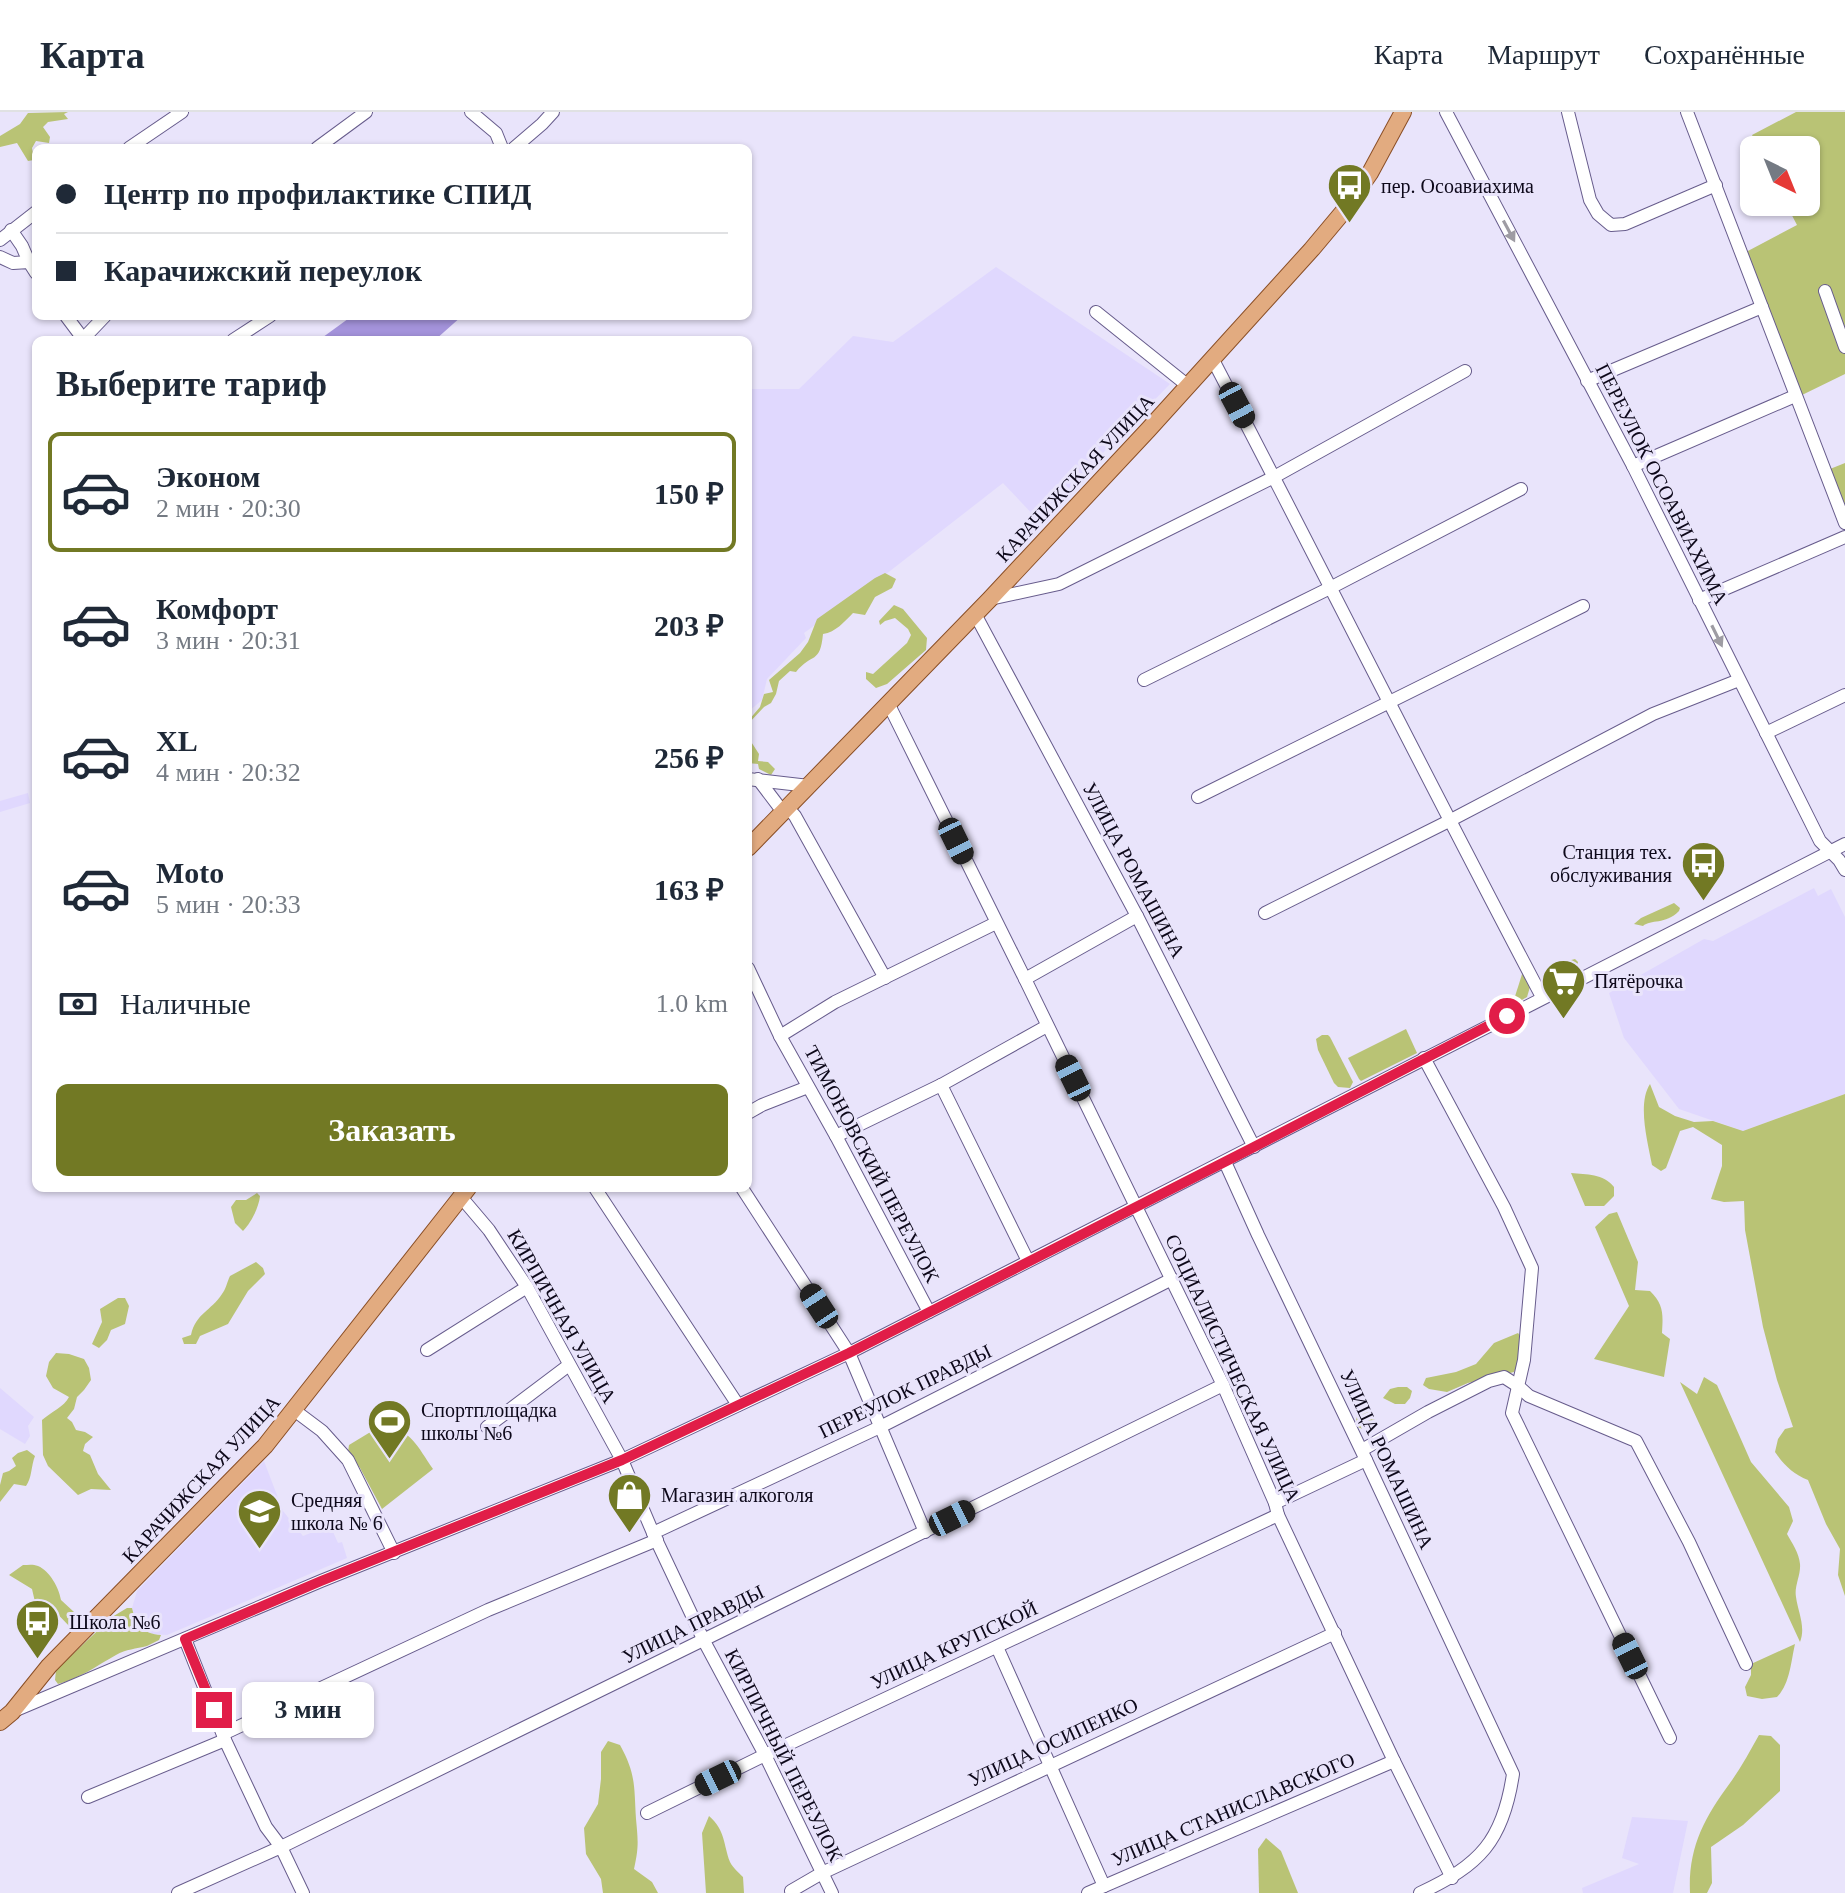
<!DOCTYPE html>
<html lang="ru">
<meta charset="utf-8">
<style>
body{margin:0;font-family:"Times New Roman",serif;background:#f6f6f7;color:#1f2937;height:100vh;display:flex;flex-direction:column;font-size:30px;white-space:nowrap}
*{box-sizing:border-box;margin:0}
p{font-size:26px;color:#747a83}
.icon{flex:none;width:44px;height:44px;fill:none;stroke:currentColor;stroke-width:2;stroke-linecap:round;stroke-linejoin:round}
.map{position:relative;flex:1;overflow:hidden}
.panel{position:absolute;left:32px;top:224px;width:720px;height:856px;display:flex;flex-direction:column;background:#fff;border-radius:12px;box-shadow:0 2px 6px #0004}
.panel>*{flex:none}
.top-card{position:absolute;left:32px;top:32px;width:720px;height:176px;border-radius:12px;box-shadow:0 2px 6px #0004;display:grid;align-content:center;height:176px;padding:0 24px;background:#fff}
.needle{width:52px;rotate:137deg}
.buttons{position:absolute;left:1740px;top:24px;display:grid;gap:16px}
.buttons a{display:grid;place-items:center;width:80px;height:80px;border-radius:12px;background:#fff;box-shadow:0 2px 6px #0004;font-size:40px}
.end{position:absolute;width:36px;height:36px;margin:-18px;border:10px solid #e11d48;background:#fff;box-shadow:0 0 0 4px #fff}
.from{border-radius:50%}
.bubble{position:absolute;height:56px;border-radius:12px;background:#fff;box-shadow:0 2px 6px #0004;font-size:26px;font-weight:700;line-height:56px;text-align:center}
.car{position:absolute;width:24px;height:48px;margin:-24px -12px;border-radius:10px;box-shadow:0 0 6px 2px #0007;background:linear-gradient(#222 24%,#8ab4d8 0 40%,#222 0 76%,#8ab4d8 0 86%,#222 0)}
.top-card b{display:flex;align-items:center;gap:28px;height:76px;font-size:30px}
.top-card b+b{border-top:2px solid #e0e1e3}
.top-card i{width:20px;height:20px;background:#1f2937}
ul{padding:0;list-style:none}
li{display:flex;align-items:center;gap:24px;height:120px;margin:0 16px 12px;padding:0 8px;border:4px solid transparent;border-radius:12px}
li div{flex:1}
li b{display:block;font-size:30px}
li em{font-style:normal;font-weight:700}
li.active{border-color:#727924}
li>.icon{width:72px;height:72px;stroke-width:1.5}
h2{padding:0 24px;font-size:36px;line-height:96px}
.pay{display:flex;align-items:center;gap:20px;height:88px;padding:0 24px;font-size:30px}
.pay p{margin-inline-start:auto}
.primary-button{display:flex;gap:16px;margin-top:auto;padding:16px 24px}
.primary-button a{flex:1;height:92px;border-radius:12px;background:#727924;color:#fff;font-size:32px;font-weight:700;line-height:92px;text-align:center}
header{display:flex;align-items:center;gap:48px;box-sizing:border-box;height:112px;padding:0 40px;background:#fff;border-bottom:2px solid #e0e1e3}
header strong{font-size:38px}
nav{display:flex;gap:44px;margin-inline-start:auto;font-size:28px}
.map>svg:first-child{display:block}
.built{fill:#e0d8fe}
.green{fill:#b9c375}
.water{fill:#a493db}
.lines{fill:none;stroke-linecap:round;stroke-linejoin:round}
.minor-casing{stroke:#675c8c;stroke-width:14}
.major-casing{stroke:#8a4e25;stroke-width:18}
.minor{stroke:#fff;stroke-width:12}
.major{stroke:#e2ab80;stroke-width:16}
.oneway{fill:#9e9ca3}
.route{stroke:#e11d48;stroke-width:10}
.labels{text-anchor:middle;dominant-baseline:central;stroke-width:6;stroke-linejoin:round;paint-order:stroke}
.poi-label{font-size:20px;fill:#0d081a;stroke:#e9e4fb;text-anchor:start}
.street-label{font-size:20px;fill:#0d081a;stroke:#e9e4fb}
</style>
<header>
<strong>Карта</strong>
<nav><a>Карта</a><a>Маршрут</a><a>Сохранённые</a></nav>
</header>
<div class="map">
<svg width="1845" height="1781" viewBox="0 0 1845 1781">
<rect width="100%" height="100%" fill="#e9e4fb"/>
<g class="built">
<path d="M996 155 1170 272 1038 408 1003 371 890 459 804 521 806 526 767 567 762 588 748 600V277H799L853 224 893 230Z"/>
<path d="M28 681 30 691 0 700V689Z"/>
<path d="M1814 776 1818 784 1831 777 1845 805V982L1743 1019 1679 997 1624 926 1609 881 1704 827 1713 829Z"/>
<path d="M0 1276 34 1305 28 1314 30 1324 25 1332 0 1317Z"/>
<path d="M264 1349 283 1399 303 1424 330 1413 338 1431 342 1430 347 1446 167 1523 152 1522 138 1513 132 1496 137 1479Z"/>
<path d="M1632 1705 1688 1709 1673 1781H1583L1582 1776 1639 1752 1622 1746Z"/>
</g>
<g class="green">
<path d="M68 0 64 2 68 7 48 10 43 15 50 25 49 31 36 29 32 36 34 48 28 49 17 31 0 35V24L20 12 28 1Z"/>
<path d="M1796 0H1845V262L1802 283 1746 140 1797 113 1785 90H1806V38H1760L1752 23Z"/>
<path d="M1845 351V398L1830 357Z"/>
<path d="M885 461 896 467 892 476 875 485 865 503 853 501C844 510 836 520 823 522 820 553 812 540 796 560L790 559 779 569 776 582 771 591 764 595 748 612V609L760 595 764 582 773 580 769 568 800 541 808 530 817 507 875 466Z"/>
<path d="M894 493 903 497 927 526 926 538 887 572 876 576 866 567V560L873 562 907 531 911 523 908 517 895 506 885 509 880 513 879 509Z"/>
<path d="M748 625 759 642 758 649 768 650 775 657 771 663 759 657 758 652 748 651Z"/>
<path d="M1674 791 1680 796 1679 799C1665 813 1651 807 1643 814L1634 812 1641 806Z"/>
<path d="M1575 847 1578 850 1577 854C1570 860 1562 865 1552 863V857L1564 850Z"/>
<path d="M1523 859 1530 875 1527 885 1512 894Z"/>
<path d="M1406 917 1417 941 1361 969 1359 967 1348 946Z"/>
<path d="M1322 923H1328L1330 925 1353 970 1350 976 1338 975 1334 971 1318 938 1316 927Z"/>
<path d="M1650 972 1659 995 1675 1004 1694 1010 1713 1009 1743 1019 1845 982V1484L1838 1463 1840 1437 1826 1412 1808 1368C1793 1362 1784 1353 1775 1340L1778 1327 1785 1317 1793 1315 1777 1268 1763 1215 1745 1118 1744 1089 1724 1090 1711 1087 1722 1054V1033L1693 1015 1680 1019 1666 1056 1661 1059 1652 1053C1648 1031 1637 992 1650 972Z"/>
<path d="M1571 1061C1587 1063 1603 1061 1614 1075V1084L1604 1094H1585Z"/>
<path d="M257 1081 260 1084C259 1095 251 1111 243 1119L235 1111 231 1095 236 1088H246Z"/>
<path d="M1617 1100 1638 1150 1635 1178 1650 1179C1664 1193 1663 1202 1662 1221L1670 1227 1664 1265 1594 1247 1629 1194 1595 1115 1609 1102Z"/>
<path d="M256 1150 263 1156 265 1162 248 1179 228 1212 200 1224 196 1232H184L182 1226 191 1223C196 1201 211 1199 222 1182 226 1177 227 1170 230 1164Z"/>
<path d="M118 1186H125L129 1194 125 1212 111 1218 107 1228 99 1236 92 1232 102 1210 100 1197Z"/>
<path d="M1518 1221 1521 1225 1519 1250 1514 1260 1468 1271 1447 1280 1429 1277 1423 1273 1426 1266 1456 1260 1476 1252 1494 1231Z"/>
<path d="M56 1241 69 1242 84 1247 89 1256 91 1268 84 1278 77 1285 74 1297 67 1306 72 1310 76 1318 85 1320 93 1325 85 1332 83 1339 90 1343 98 1362 111 1378 91 1377 78 1383 48 1354 43 1343 42 1308C51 1300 64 1295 69 1285L53 1276 46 1264 49 1250Z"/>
<path d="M1704 1265 1717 1273 1751 1350 1789 1395 1793 1409 1787 1422C1792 1431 1799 1441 1800 1452 1801 1463 1794 1474 1796 1485 1798 1500 1806 1515 1800 1530L1680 1270 1697 1282Z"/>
<path d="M1398 1275H1407L1412 1279 1410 1286 1405 1292H1395L1383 1286 1390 1277Z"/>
<path d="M1359 1294 1369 1296 1375 1304 1374 1310 1363 1317 1355 1314Z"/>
<path d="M382 1313C412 1318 417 1334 433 1357L382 1397 360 1356 348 1340 349 1333Z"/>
<path d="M27 1338 35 1344C31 1354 32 1366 26 1374L14 1372 0 1390V1373L3 1361 9 1359 16 1354 12 1346 18 1341Z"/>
<path d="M23 1453C28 1453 33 1452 38 1454 50 1459 59 1476 61 1488L74 1500 76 1510 70 1515 48 1492 35 1490 32 1477 9 1463Z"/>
<path d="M127 1496H132C136 1513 143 1522 161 1523L159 1528C155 1530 151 1532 147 1534 136 1537 126 1537 116 1543 96 1554 81 1566 58 1572L55 1568 56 1558 112 1505Z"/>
<path d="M1795 1532C1791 1549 1790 1572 1777 1585L1762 1587 1747 1584 1745 1575 1751 1563V1552Z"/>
<path d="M1759 1623 1771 1624 1780 1633V1679L1743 1713 1711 1735 1712 1771 1707 1781H1690C1688 1736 1704 1706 1730 1671 1741 1656 1750 1639 1759 1623Z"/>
<path d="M608 1629 620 1633C636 1662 634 1674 636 1707 638 1728 639 1735 634 1757L652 1770 658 1781H603L601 1767 586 1742 584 1716 598 1692 601 1667V1640Z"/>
<path d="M709 1704C726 1719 723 1732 730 1750 733 1756 739 1761 743 1765L744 1781H706L702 1721Z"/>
<path d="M1266 1726 1281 1739 1298 1781H1259L1258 1737Z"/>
</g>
<path class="water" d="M352 204H462L435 228H319Z"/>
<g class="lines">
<defs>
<g id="minor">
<path d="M471 0 496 21 502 36"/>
<path d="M1446 0 1633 354 1820 729 1839 748 1845 758"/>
<path d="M1568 0 1590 88 1598 102 1611 113 1625 112 1716 73"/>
<path d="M1687 0 1845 411"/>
<path d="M129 36 182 0"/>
<path d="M317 36 366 0"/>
<path d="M514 36 542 12 553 0"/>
<path d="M11 118 22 134 29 150"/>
<path d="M0 128 36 100"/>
<path d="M0 145 13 151 29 150 36 161"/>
<path d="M1825 179 1845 235"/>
<path d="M1096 200 1187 273"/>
<path d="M66 204 84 228"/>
<path d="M83 227 105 204"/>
<path d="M233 228 270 204"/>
<path d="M1212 246C1323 459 1430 673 1542 885"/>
<path d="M1587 269 1762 195"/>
<path d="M1633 354 1795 284"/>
<path d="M990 487 1059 472 1274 365 1465 259"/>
<path d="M1699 488 1845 425"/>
<path d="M975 502 1137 804 1254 1035"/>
<path d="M1144 568 1330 476 1521 377"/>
<path d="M889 593 1025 867 1223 1273 1275 1391 1278 1403 1394 1649 1452 1766"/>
<path d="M1766 621 1845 583"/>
<path d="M748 667 809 674"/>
<path d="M758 667 783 700"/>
<path d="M1198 685 1583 494"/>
<path d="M787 695 795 704 885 866"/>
<path d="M1265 801 1449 709 1653 602 1739 568"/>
<path d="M748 856 780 924 836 1024 929 1200"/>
<path d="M1025 867 1137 804"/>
<path d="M780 924 835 890 996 811"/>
<path d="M1424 946 1504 1095 1532 1156 1524 1248 1512 1301 1670 1626"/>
<path d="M941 973 1028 1149"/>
<path d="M748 1001 762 993 808 975"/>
<path d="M836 1024 941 973 1047 914"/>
<path d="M1225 1050 1258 1123 1366 1348 1513 1662C1503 1729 1480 1753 1420 1781"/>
<path d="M595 1076 738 1293"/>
<path d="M742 1076 849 1241 925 1420"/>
<path d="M461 1085 489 1118 527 1175 622 1348 653 1421 704 1529 765 1643 832 1781"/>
<path d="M427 1238 527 1175"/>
<path d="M294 1298 322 1319 348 1348 394 1441"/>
<path d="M487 1315 569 1253"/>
<path d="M1362 1338 1428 1300 1489 1269 1504 1265 1518 1274 1529 1284 1636 1329 1689 1430 1746 1552"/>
<path d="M1275 1391 1366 1348"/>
<path d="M653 1421 880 1315 1172 1167"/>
<path d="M185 1527 225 1628 266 1715 281 1735 303 1781"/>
<path d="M997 1535 1104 1774"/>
<path d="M16 1598 321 1469 622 1348 849 1241 1845 732"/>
<path d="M223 1622 488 1498 657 1428"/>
<path d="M88 1685 225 1628"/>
<path d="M647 1701 765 1643 1278 1403"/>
<path d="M791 1779 822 1761 1335 1521"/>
<path d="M178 1781 281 1735 1223 1273"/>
<path d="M1088 1781 1394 1649"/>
</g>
<g id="major">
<path d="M748 736 990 487 1148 318 1312 137 1343 100 1370 61 1403 0"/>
<path d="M0 1610 12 1600 49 1554 265 1334 468 1076"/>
</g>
</defs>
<use href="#minor" class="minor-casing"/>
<use href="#major" class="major-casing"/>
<use href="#minor" class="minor"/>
<use href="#major" class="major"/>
</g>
<defs><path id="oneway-solid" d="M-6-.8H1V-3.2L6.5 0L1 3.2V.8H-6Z" transform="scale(2)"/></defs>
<g class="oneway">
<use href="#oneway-solid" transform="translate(1509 119) rotate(62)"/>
<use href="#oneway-solid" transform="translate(1717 524) rotate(64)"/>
</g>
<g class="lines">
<path class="route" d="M214 1598 185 1527 321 1469 622 1348 849 1241 1254 1035 1507 904"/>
</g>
<defs>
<symbol id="bus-pin" viewBox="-11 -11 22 30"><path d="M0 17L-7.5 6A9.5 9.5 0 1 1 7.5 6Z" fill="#727924" stroke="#e9e4fb"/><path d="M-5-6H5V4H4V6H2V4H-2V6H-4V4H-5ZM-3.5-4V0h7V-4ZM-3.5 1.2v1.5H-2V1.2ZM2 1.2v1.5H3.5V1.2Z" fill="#fff"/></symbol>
<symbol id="supermarket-pin" viewBox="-11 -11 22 30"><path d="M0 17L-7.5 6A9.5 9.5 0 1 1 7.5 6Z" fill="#727924" stroke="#e9e4fb"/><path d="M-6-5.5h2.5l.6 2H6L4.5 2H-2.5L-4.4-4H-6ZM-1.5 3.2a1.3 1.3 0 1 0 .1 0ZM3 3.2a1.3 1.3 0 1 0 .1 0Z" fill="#fff"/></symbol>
<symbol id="stadium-pin" viewBox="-11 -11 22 30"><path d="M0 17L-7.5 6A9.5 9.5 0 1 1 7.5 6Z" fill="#727924" stroke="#e9e4fb"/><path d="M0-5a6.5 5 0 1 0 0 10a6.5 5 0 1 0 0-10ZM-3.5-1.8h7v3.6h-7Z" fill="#fff"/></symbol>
<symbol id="shop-pin" viewBox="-11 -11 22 30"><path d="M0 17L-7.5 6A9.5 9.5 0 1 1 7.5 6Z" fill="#727924" stroke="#e9e4fb"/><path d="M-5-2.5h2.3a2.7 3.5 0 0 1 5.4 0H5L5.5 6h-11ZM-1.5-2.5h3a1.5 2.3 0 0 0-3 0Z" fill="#fff"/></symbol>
<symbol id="school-pin" viewBox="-11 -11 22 30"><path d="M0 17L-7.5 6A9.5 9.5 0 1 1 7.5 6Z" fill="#727924" stroke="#e9e4fb"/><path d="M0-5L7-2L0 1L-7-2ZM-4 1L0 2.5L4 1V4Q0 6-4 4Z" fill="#fff"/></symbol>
</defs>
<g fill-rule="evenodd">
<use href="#bus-pin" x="1324" y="48" width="51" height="69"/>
<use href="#bus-pin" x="1678" y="726" width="51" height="69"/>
<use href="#supermarket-pin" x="1538" y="844" width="51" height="69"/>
<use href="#stadium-pin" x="364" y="1284" width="51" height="69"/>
<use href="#shop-pin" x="604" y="1358" width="51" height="69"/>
<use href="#school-pin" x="234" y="1374" width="51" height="69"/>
<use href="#bus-pin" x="12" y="1484" width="51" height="69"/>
</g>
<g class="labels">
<g class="poi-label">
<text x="1381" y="74">пер. Осоавиахима</text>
<text x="1672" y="740" text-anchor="end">Станция тех.<tspan x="1672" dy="23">обслуживания</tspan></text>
<text x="1594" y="869">Пятёрочка</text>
<text x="421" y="1298">Спортплощадка<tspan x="421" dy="23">школы №6</tspan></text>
<text x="661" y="1383">Магазин алкоголя</text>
<text x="291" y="1388">Средняя<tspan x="291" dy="23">школа № 6</tspan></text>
<text x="69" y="1510">Школа №6</text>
</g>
<g class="street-label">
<text transform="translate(1075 366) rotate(-47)">КАРАЧИЖСКАЯ УЛИЦА</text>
<text transform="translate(1662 372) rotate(63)">ПЕРЕУЛОК ОСОАВИАХИМА</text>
<text transform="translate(1134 758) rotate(62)">УЛИЦА РОМАШИНА</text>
<text transform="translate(872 1052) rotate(62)">ТИМОНОВСКИЙ ПЕРЕУЛОК</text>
<text transform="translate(562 1204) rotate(60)">КИРПИЧНАЯ УЛИЦА</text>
<text transform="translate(1233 1256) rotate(65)">СОЦИАЛИСТИЧЕСКАЯ УЛИЦА</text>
<text transform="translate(905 1279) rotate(-26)">ПЕРЕУЛОК ПРАВДЫ</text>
<text transform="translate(1387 1347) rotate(65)">УЛИЦА РОМАШИНА</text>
<text transform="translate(201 1367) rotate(-47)">КАРАЧИЖСКАЯ УЛИЦА</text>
<text transform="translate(693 1512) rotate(-26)">УЛИЦА ПРАВДЫ</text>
<text transform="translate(954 1533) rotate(-25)">УЛИЦА КРУПСКОЙ</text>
<text transform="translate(1053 1630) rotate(-25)">УЛИЦА ОСИПЕНКО</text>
<text transform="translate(784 1643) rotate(63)">КИРПИЧНЫЙ ПЕРЕУЛОК</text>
<text transform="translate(1233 1697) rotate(-23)">УЛИЦА СТАНИСЛАВСКОГО</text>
</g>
</g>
</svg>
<div class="buttons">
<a><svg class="needle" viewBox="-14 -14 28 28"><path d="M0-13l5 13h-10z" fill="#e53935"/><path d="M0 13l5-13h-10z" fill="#747a83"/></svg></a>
</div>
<i class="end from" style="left:1507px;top:904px"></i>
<i class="end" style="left:214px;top:1598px"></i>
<div class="bubble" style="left:242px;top:1570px;width:132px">3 мин</div>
<i class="car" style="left:1237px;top:293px;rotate:152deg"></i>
<i class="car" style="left:956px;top:729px;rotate:154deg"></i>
<i class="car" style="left:1073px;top:966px;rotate:334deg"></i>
<i class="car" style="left:819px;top:1194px;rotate:327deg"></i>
<i class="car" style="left:952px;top:1406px;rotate:64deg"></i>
<i class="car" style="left:1630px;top:1544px;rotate:334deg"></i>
<i class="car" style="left:718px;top:1666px;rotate:244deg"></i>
<div class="top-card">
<b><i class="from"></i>Центр по профилактике СПИД</b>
<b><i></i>Карачижский переулок</b>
</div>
<section class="panel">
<h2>Выберите тариф</h2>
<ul>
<li class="active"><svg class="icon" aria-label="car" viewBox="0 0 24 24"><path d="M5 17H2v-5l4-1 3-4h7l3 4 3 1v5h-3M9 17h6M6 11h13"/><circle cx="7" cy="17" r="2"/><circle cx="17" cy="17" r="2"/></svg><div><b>Эконом</b><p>2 мин · 20:30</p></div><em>150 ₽</em></li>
<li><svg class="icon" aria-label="car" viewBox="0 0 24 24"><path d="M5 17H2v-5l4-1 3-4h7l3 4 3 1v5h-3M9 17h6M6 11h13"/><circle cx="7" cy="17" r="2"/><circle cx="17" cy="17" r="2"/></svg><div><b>Комфорт</b><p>3 мин · 20:31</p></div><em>203 ₽</em></li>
<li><svg class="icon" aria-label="car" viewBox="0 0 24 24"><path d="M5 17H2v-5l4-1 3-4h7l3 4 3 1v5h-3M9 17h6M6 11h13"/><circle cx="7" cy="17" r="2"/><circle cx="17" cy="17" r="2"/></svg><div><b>XL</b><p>4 мин · 20:32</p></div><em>256 ₽</em></li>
<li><svg class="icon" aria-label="car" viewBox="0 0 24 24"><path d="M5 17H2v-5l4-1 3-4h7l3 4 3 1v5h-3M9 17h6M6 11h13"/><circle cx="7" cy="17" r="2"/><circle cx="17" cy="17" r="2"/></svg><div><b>Moto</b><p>5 мин · 20:33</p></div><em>163 ₽</em></li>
</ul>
<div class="pay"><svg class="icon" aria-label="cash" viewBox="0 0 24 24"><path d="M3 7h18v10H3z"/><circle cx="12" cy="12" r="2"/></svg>Наличные<p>1.0 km</p></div>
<div class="primary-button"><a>Заказать</a></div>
</section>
</div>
